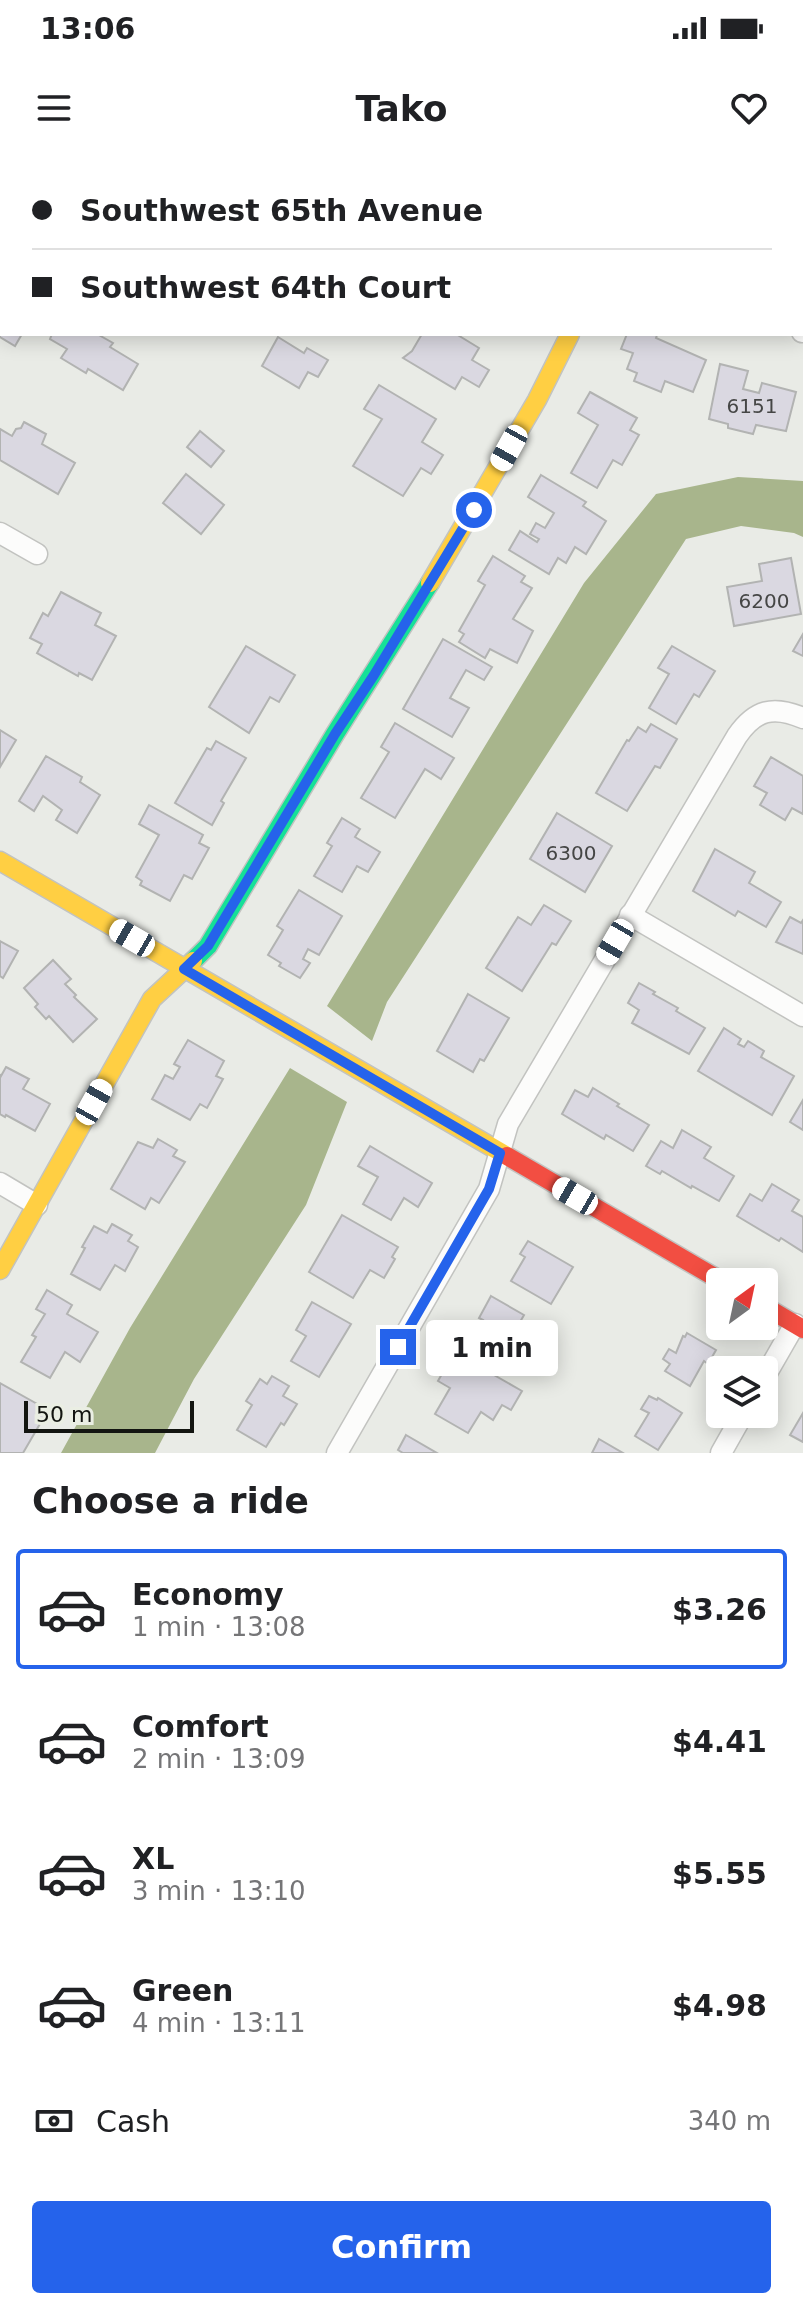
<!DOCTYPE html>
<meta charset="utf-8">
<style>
body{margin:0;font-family:"DejaVu Sans",sans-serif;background:#f2f2f2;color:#202124;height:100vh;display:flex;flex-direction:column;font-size:30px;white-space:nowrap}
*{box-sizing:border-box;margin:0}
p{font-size:26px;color:#757577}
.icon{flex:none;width:44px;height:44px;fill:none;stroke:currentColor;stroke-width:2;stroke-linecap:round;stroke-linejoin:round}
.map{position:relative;height:1293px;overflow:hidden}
.side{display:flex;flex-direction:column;background:#fff;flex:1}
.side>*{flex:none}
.banner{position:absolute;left:0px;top:0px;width:804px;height:176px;box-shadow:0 4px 20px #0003;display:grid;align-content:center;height:176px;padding:0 32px;background:#fff}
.needle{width:52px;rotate:33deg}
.controls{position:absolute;left:706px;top:1108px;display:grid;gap:16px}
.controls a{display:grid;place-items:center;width:72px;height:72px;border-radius:8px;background:#fff;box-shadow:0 4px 20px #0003;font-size:40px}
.scale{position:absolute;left:24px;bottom:20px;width:170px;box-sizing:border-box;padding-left:8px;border:4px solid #131511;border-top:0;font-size:22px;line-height:28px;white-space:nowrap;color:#131511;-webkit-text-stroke:6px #eaeee3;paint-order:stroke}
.end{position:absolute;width:36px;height:36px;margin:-18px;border:10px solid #2563eb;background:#fff;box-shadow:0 0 0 4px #fff}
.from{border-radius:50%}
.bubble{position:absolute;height:56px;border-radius:8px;background:#fff;box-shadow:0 4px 20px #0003;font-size:26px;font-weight:600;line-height:56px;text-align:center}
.car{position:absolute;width:24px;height:48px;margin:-24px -12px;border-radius:10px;box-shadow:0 0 6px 2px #0007;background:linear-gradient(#fff 24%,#345 0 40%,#fff 0 76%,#345 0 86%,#fff 0)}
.banner b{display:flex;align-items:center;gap:28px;height:76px;font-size:30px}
.banner b+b{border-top:2px solid #e0e0e0}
.banner i{width:20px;height:20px;background:#202124}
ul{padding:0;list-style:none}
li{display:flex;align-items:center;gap:24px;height:120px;margin:0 16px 12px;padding:0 16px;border:4px solid transparent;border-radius:8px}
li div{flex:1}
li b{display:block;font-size:30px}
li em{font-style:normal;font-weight:600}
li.on{border-color:#2563eb}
li>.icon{width:72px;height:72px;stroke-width:1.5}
h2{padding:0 32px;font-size:36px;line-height:96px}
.pay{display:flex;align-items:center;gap:20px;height:88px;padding:0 32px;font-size:30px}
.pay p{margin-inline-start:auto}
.action{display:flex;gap:16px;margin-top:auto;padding:16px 32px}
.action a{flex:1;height:92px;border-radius:8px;background:#2563eb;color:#fff;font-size:32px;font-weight:600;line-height:92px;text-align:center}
.status{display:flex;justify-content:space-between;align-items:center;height:56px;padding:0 40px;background:#fff;direction:ltr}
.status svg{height:22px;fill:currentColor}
header{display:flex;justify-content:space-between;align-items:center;height:104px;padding:0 32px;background:#fff;font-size:36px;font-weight:600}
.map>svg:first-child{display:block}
.water{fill:#a8b58c}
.building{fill:#dad8e1;stroke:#b2b3b2;stroke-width:2}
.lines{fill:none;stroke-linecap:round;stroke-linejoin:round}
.street-casing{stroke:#c2c3c0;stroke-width:23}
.fast-casing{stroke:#c2c3c0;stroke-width:21}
.slow-casing{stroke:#c2c3c0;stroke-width:21}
.jam-casing{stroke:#c2c3c0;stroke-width:21}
.street{stroke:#fcfcfb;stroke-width:20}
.fast{stroke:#16e098;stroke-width:18}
.slow{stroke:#ffcf43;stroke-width:18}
.jam{stroke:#f24e42;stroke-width:18}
.route{stroke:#2563eb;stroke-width:10}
.labels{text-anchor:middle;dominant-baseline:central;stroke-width:7;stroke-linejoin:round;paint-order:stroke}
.number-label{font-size:20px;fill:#454645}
</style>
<div class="status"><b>13:06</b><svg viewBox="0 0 49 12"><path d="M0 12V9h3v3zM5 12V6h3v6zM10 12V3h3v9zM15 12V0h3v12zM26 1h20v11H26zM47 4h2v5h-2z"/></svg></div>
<header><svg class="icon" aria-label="menu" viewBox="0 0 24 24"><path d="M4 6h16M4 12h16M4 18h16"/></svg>Tako<svg class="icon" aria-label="heart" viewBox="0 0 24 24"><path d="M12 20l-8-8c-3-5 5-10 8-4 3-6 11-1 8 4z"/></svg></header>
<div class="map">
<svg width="803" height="1293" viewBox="0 0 803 1293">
<rect width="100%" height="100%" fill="#e9ebe6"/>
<g class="water">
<path d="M738 317 803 321V377L794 373 741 366 686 379 387 842 372 881 327 846 584 423 656 334Z"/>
<path d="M290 908 347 942 306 1045 194 1219 155 1293H61L130 1168Z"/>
</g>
<g class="building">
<path d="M35 0H90L93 2H34Z"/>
<path d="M281 0H360L363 1 280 2Z"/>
<path d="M0 122 2 124V174H22L15 186 0 177Z"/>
<path d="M52 174H97L113 183 110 187 138 204 123 230 88 209 86 213 61 198 67 189 50 179Z"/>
<path d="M422 174H456L479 188 472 200 489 210 479 227 462 217 455 229 403 198 412 191Z"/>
<path d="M627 174H654L657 175 656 178 706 200 693 232 665 221 661 232 634 221 637 213 627 209 633 193 621 189Z"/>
<path d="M278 177 304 193 307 188 328 200 318 217 308 212 299 228 262 206Z"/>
<path d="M720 204 748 211 743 229 759 233 762 223 796 232 786 271 756 265 753 274 728 268V264L709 259Z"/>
<path d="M379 225 436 259 422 282 443 295 431 314 421 308 403 336 353 306 382 259 364 249Z"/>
<path d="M590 232 637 258 630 270 639 275 622 305 613 300 597 328 571 313 598 265 578 253Z"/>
<path d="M24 262 46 274 42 284 75 303 58 334 0 300V269L12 276 16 269 21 268Z"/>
<path d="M200 271 224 291 211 307 187 287Z"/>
<path d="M186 314 224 345 201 374 163 343Z"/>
<path d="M541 315 586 342 583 346 606 361 586 394 575 387 566 403 558 398 549 414 509 390 520 371 537 382 539 379 530 374 536 363 545 368 554 353 528 337Z"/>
<path d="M493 396 525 416 521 422 532 428 513 459 533 471 517 503 490 489 485 498 459 482 464 474 459 471 485 425 478 421Z"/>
<path d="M791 398 801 454 734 466 727 427 762 421 759 404Z"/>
<path d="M61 432 101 453 95 465 116 476 92 520 79 513 78 516 37 493 42 484 30 478 43 453 48 456Z"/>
<path d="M803 474V496L793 491Z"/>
<path d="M443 479 492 507 484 520 466 510 450 538 469 548 452 577 403 549Z"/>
<path d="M246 486 295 515 279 542 270 537 249 573 209 547Z"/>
<path d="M672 486 715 511 699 537 694 534 676 564 649 548 669 514 658 508Z"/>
<path d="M395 563 454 598 441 619 425 609 395 658 361 638 389 592 381 587Z"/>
<path d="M651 564 677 579 660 608 655 606 627 651 596 633 627 580 629 581 638 567 646 572Z"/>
<path d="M0 570 16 580 0 607Z"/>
<path d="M216 581 246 598 221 641 224 643 212 665 175 643 207 588 211 590Z"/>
<path d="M46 596 82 617 80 622 100 635 77 673 56 660 62 650 43 636 34 651 19 641Z"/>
<path d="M771 597 803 616V654L792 648 785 660 760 645 767 633 754 626Z"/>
<path d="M149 645 203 675 199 683 209 688 192 719 184 715 170 741 140 725 142 721 136 717 159 675 139 664Z"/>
<path d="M557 653 612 686 585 732 530 699Z"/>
<path d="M342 658 360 669 355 677 380 692 368 712 357 706 342 732 314 716 332 686 327 683Z"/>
<path d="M715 689 755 712 749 723 781 742 766 767 738 751 735 756 693 731Z"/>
<path d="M299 730 342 756 319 795 308 789 303 799 310 803 300 818 279 806 281 803 268 795 283 770 277 766Z"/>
<path d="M544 745 571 761 556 785 552 783 522 831 486 808 518 757 531 765Z"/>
<path d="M790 757 801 763 803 760V794L776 782Z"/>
<path d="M0 781 18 791 3 818 0 816Z"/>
<path d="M53 800 71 819 65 824 76 835 74 837 97 859 73 882 49 856 46 859 35 847 38 844 24 828Z"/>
<path d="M639 823 655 832 653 834 678 848 676 851 705 868 689 894 632 863 639 850 628 843Z"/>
<path d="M468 834 509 858 484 901 480 899 473 912 437 891Z"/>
<path d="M724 868 741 879 738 884 744 887 748 881 764 891 761 897 794 916 772 955 698 911Z"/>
<path d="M188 880 224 901 216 916 223 919 207 948 200 944 190 960 152 939 165 915 173 919 180 907 174 904Z"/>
<path d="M6 907 29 919 23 929 50 944 35 971 6 955 5 957 0 954V915L1 916Z"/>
<path d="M593 928 619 944 617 946 649 965 633 991 606 975 604 979 562 954 575 930 588 937Z"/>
<path d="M803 940V970L790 962Z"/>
<path d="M682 970 711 987 704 998 734 1016 719 1041 692 1026 691 1028 662 1011 660 1014 646 1006 661 981 673 988Z"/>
<path d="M158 979 177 990 173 996 185 1002 159 1043 151 1038 145 1049 111 1029 138 982 153 988Z"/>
<path d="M370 986 432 1023 418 1047 404 1038 391 1060 363 1044 378 1017 358 1006Z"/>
<path d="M772 1024 799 1040 792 1051 803 1057V1092L781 1078 779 1081 737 1056 750 1034 762 1041Z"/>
<path d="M342 1055 398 1087 392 1097 395 1099 384 1118 370 1110 353 1138 309 1112Z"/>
<path d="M112 1064 132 1075 128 1081 138 1087 125 1111 115 1105 100 1130 71 1114 85 1088 82 1087 94 1066 107 1073Z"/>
<path d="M528 1081 573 1107 551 1144 511 1121 525 1097 520 1094Z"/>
<path d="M47 1130 72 1145 67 1154 98 1172 80 1202 65 1192 50 1218 21 1202 36 1177 32 1175 45 1154 36 1149Z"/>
<path d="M491 1136 524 1155 520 1162 526 1166 508 1197 504 1194 500 1201 470 1184 483 1160 479 1158Z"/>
<path d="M312 1142 351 1164 319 1217 291 1201 306 1176 296 1170Z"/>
<path d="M687 1173 716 1190 708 1204 704 1201 690 1226 665 1211 670 1204 663 1199 669 1189 676 1193 683 1176 685 1177Z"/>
<path d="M459 1195 522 1231 511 1250 502 1245 493 1260 481 1252 468 1273 435 1254 450 1228 438 1221 447 1205 451 1208Z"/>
<path d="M272 1216 289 1226 283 1236 297 1244 284 1265 281 1263 266 1287 237 1270 252 1245 246 1241 260 1219 267 1224Z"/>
<path d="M0 1223 48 1250 23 1293H0Z"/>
<path d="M649 1236 657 1240 658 1238 682 1253 658 1290 635 1276 649 1253 641 1249Z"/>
<path d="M803 1253V1282L790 1275Z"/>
<path d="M406 1275 437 1293H403L398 1290Z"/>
<path d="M599 1279 623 1293H592Z"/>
</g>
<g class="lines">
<defs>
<g id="street">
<path d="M452 0 456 2"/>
<path d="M666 2 667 0"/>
<path d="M0 56 2 57"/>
<path d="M802 172H803"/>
<path d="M0 373 37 394"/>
<path d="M630 755 803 856"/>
<path d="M0 1023 37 1045"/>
<path d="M764 1218 795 1164"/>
<path d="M337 1293 489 1029 508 964 737 576C755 550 773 545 803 558"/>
<path d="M721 1293 743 1254"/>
</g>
<path id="fast" d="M193 801 208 786 335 574 430 423"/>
<g id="slow">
<path d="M430 423 537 240 570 174"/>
<path d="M0 701 507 996"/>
<path d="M0 1110 152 839 193 801"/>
</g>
<g id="jam">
<path d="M507 996 723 1122"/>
<path d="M764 1146 803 1169"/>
</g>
</defs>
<use href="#street" class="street-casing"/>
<use href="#fast" class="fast-casing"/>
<use href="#slow" class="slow-casing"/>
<use href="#jam" class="jam-casing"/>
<use href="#street" class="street"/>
<use href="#fast" class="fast"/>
<use href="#slow" class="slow"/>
<use href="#jam" class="jam"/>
</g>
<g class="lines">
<path class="route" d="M398 1187 489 1029 500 993 184 809 208 786 335 574 374 515 474 350"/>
</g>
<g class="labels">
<g class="number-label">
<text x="752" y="246">6151</text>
<text x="764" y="441">6200</text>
<text x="571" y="693">6300</text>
</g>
</g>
</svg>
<div class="controls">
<a><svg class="needle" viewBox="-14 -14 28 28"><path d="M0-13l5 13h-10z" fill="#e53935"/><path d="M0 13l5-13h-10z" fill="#757577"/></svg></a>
<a><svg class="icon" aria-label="layers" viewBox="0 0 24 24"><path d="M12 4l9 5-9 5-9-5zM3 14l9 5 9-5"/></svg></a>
</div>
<div class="scale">50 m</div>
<i class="end from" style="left:474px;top:350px"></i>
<i class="end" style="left:398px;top:1187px"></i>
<div class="bubble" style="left:426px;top:1160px;width:132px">1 min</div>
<i class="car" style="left:509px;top:288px;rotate:209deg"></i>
<i class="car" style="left:132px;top:778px;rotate:300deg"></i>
<i class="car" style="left:615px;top:782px;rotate:210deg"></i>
<i class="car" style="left:94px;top:942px;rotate:29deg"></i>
<i class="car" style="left:575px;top:1036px;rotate:300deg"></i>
<div class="banner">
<b><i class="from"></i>Southwest 65th Avenue</b>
<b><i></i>Southwest 64th Court</b>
</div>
</div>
<section class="side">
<h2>Choose a ride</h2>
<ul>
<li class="on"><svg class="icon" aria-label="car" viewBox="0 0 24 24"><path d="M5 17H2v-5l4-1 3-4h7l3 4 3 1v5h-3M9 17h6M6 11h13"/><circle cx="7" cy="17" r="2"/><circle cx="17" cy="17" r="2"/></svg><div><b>Economy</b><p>1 min · 13:08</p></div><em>$3.26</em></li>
<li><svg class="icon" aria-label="car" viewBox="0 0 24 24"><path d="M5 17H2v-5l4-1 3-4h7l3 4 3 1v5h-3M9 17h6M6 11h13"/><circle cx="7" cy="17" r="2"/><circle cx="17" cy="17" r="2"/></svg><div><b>Comfort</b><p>2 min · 13:09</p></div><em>$4.41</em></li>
<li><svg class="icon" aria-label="car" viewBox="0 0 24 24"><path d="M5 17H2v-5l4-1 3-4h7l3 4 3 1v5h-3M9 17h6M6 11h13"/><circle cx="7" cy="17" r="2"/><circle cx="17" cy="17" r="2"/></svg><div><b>XL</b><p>3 min · 13:10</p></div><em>$5.55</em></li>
<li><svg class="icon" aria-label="car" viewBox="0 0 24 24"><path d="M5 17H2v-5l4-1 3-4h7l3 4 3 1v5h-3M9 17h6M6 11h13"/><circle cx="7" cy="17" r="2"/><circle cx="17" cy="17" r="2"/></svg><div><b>Green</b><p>4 min · 13:11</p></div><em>$4.98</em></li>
</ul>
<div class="pay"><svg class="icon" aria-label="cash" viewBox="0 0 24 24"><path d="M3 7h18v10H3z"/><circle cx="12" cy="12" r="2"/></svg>Cash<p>340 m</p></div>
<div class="action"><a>Confirm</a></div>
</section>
